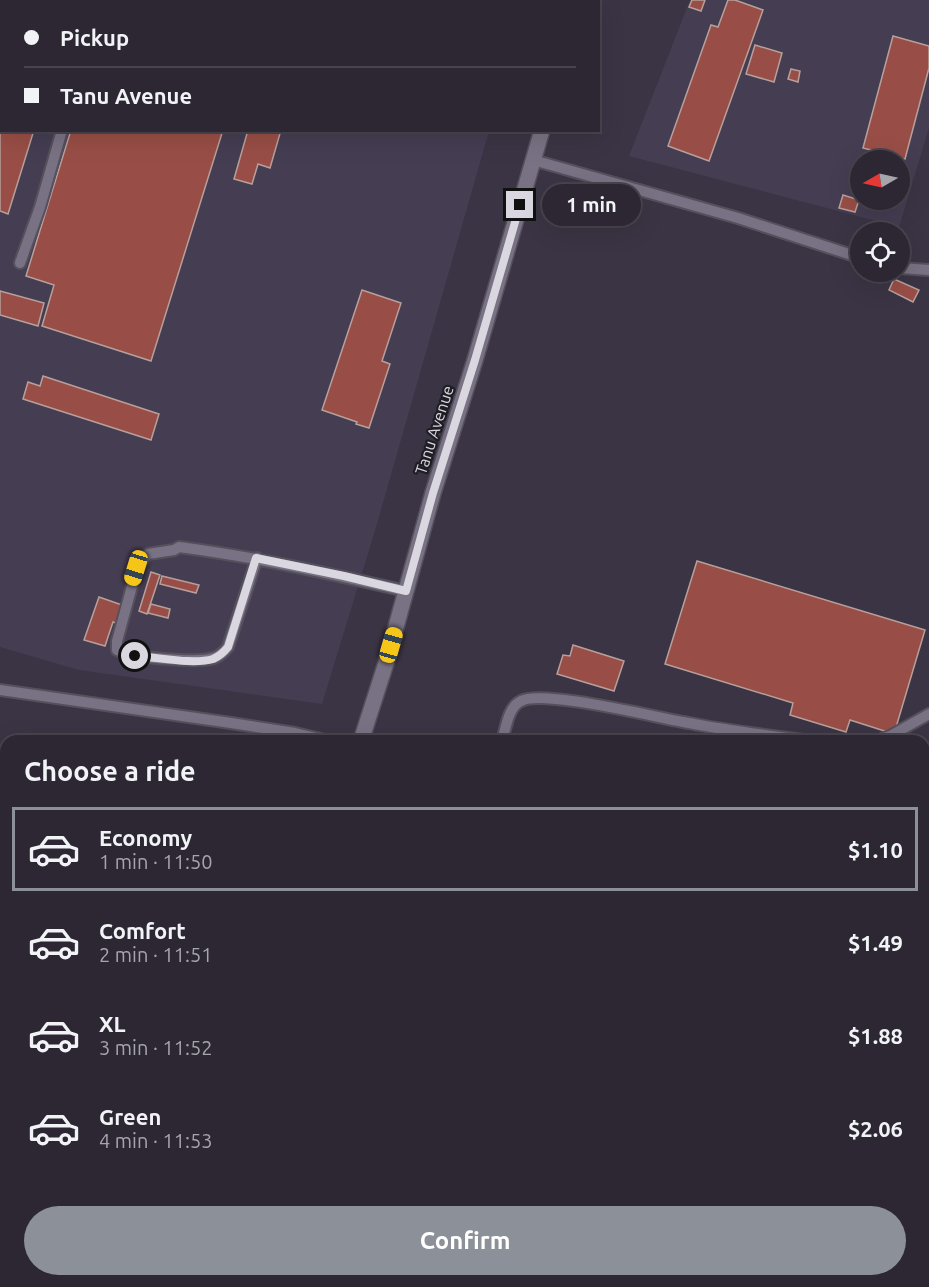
<!DOCTYPE html>
<meta charset="utf-8">
<style>
body{margin:0;font-family:Ubuntu,sans-serif;background:#38333f;color:#f1f3f6;height:100vh;display:flex;flex-direction:column;font-size:22px;white-space:nowrap}
*{box-sizing:border-box;margin:0}
p{font-size:20px;color:#a6a5ac}
.icon{flex:none;width:33px;height:33px;fill:none;stroke:currentColor;stroke-width:2;stroke-linecap:round;stroke-linejoin:round}
.map{position:relative;flex:1;overflow:hidden}
.details{position:absolute;left:0px;top:735px;width:930px;height:552px;display:flex;flex-direction:column;background:#2c2733;border-radius:18px 18px 0 0;box-shadow:0 6px 24px #0002,0 0 0 2px #48444e}
.details>*{flex:none}
.hud{position:absolute;left:0px;top:0px;width:600px;height:132px;box-shadow:0 6px 24px #0002,0 0 0 2px #48444e;display:grid;align-content:center;height:132px;padding:0 24px;background:#2c2733}
.needle{width:39px;rotate:261deg}
.fabs{position:absolute;left:850px;top:150px;display:grid;gap:12px}
.fabs a{display:grid;place-items:center;width:60px;height:60px;border-radius:50%;background:#2c2733;box-shadow:0 6px 24px #0002,0 0 0 2px #48444e;font-size:30px}
.end{position:absolute;width:27px;height:27px;margin:-14px;border:8px solid #dbd7e1;background:#111;box-shadow:0 0 0 3px #111}
.from{border-radius:50%}
.bubble{position:absolute;height:42px;border-radius:21px;background:#2c2733;box-shadow:0 6px 24px #0002,0 0 0 2px #48444e;font-size:20px;font-weight:700;line-height:42px;text-align:center}
.car{position:absolute;width:18px;height:36px;margin:-18px -9px;border-radius:8px;box-shadow:0 0 4px 2px #0007;background:linear-gradient(#f5c518 24%,#345 0 40%,#f5c518 0 76%,#345 0 86%,#f5c518 0)}
.hud b{display:flex;align-items:center;gap:21px;height:57px;font-size:22px}
.hud b+b{border-top:2px solid #48444e}
.hud i{width:15px;height:15px;background:#f1f3f6}
ul{padding:0;list-style:none}
li{display:flex;align-items:center;gap:18px;height:84px;margin:0 12px 9px;padding:0 12px;border:3px solid transparent;border-radius:0px}
li div{flex:1}
li b{display:block;font-size:22px}
li em{font-style:normal;font-weight:700}
li.active{border-color:#8c9099}
li>.icon{width:54px;height:54px;stroke-width:1.5}
h2{padding:0 24px;font-size:27px;line-height:72px}
.button{display:flex;gap:12px;margin-top:auto;padding:12px 24px}
.button a{flex:1;height:69px;border-radius:36px;background:#8c9099;color:#fff;font-size:24px;font-weight:700;line-height:69px;text-align:center}
.map>svg:first-child{display:block}
.built{fill:#453d52;fill-rule:evenodd}
.green{fill:#5d612c}
.water{fill:#102b37;stroke:#4d5f6a;stroke-width:1.5}
.building{fill:#984e46;stroke:#b7a09c;stroke-width:1.5}
.lines{fill:none;stroke-linecap:round;stroke-linejoin:round}
.service-casing{stroke:#56505d;stroke-width:14}
.minor-casing{stroke:#56505d;stroke-width:18}
.tertiary-casing{stroke:#56505d;stroke-width:18}
.service{stroke:#797284;stroke-width:10}
.minor{stroke:#797284;stroke-width:15}
.tertiary{stroke:#797284;stroke-width:15}
.route{stroke:#dbd7e1;stroke-width:8}
.labels{text-anchor:middle;dominant-baseline:central;stroke-width:4.5;stroke-linejoin:round;paint-order:stroke}
.street-label{font-size:16px;fill:#dbd7e1;stroke:#201e25}
</style>
<div class="map">
<svg width="929" height="1287" viewBox="0 0 929 1287">
<rect width="100%" height="100%" fill="#3b3444"/>
<g class="built">
<path d="M0 0H526L2 2V130L489 131 377 524 322 704 79 670 0 647Z"/>
<path d="M690 0H929V128L899 227 629 156ZM861 160H900V200H861Z"/>
<path d="M0 1216 6 1218V1281H149L151 1287H0Z"/>
</g>
<path class="green" d="M0 978 6 979V1124L0 1120Z"/>
<path class="water" d="M924 1149 929 1151V1287H791L782 1281H924Z"/>
<g class="building">
<path d="M0 0H76L2 2V130H34L8 214 0 211Z"/>
<path d="M112 0H264L111 2Z"/>
<path d="M692 0H705L701 11 689 7Z"/>
<path d="M728 0H735L763 10 709 161 668 146 711 25 718 27Z"/>
<path d="M893 36 929 46V68L905 159 863 148Z"/>
<path d="M755 45 782 53 774 82 746 74Z"/>
<path d="M791 69 800 71 798 82 788 79Z"/>
<path d="M71 130H223L151 361 42 326 54 285 26 276Z"/>
<path d="M248 130H281L270 168 258 164 252 184 234 179Z"/>
<path d="M843 195 859 200 855 212 839 208Z"/>
<path d="M894 279 919 290 913 302 889 290Z"/>
<path d="M362 290 401 303 382 361 390 364 369 428 356 424 357 422 322 410Z"/>
<path d="M0 291 44 303 38 326 0 315Z"/>
<path d="M43 376 159 414 151 440 23 399 28 382 40 386Z"/>
<path d="M697 561 925 630 894 734 850 720 846 732 790 715 793 703 665 664Z"/>
<path d="M151 572 160 575 147 614 139 611Z"/>
<path d="M162 576 199 585 196 593 160 584Z"/>
<path d="M99 597 122 605 116 623 113 622 105 646 84 640Z"/>
<path d="M151 604 170 609 168 618 148 613Z"/>
<path d="M573 645 624 661 614 691 557 674 563 655 570 656Z"/>
<path d="M929 769V915L924 914V787Z"/>
<path d="M0 853 6 855V889L0 886Z"/>
<path d="M416 1281H447L445 1287H414Z"/>
</g>
<g class="lines">
<defs>
<g id="service">
<path d="M104 2 105 0"/>
<path d="M533 160 738 218 861 258"/>
<path d="M20 263 40 207 62 130"/>
<path d="M900 268 929 270"/>
<path d="M257 558 228 647C224 652 220 656 214 658 199 663 131 658 117 650V641L137 568 148 554 174 550 179 547C256 557 331 574 406 591"/>
<path d="M0 690 231 723 295 733 329 741"/>
<path d="M502 741C506 728 508 707 521 701 543 689 658 718 689 723 729 731 771 736 812 741"/>
<path d="M877 741 890 736 929 714"/>
<path d="M924 923 929 925"/>
<path d="M924 1069H929"/>
</g>
<path id="minor" d="M0 1180 6 1182"/>
<g id="tertiary">
<path d="M585 2V0"/>
<path d="M361 741 386 663 433 493 475 360 542 130"/>
<path d="M207 1287 208 1281"/>
</g>
</defs>
<use href="#service" class="service-casing"/>
<use href="#minor" class="minor-casing"/>
<use href="#tertiary" class="tertiary-casing"/>
<use href="#service" class="service"/>
<use href="#minor" class="minor"/>
<use href="#tertiary" class="tertiary"/>
</g>
<g class="lines">
<path class="route" d="M135 656C158 657 192 665 213 659 220 656 224 652 228 647L256 558 344 576 406 591 433 493 475 360 520 205"/>
</g>
<g class="labels">
<g class="street-label">
<text transform="translate(434 430) rotate(-72)">Tanu Avenue</text>
</g>
</g>
</svg>
<div class="fabs">
<a><svg class="needle" viewBox="-14 -14 28 28"><path d="M0-13l5 13h-10z" fill="#e53935"/><path d="M0 13l5-13h-10z" fill="#a6a5ac"/></svg></a>
<a><svg class="icon" aria-label="locate" viewBox="0 0 24 24"><circle cx="12" cy="12" r="6"/><path d="M12 2v4M12 18v4M2 12h4M18 12h4"/></svg></a>
</div>
<i class="end from" style="left:135px;top:656px"></i>
<i class="end" style="left:520px;top:205px"></i>
<div class="bubble" style="left:542px;top:184px;width:99px">1 min</div>
<i class="car" style="left:136px;top:568px;rotate:197deg"></i>
<i class="car" style="left:391px;top:645px;rotate:16deg"></i>
<div class="hud">
<b><i class="from"></i>Pickup</b>
<b><i></i>Tanu Avenue</b>
</div>
<section class="details">
<h2>Choose a ride</h2>
<ul>
<li class="active"><svg class="icon" aria-label="car" viewBox="0 0 24 24"><path d="M5 17H2v-5l4-1 3-4h7l3 4 3 1v5h-3M9 17h6M6 11h13"/><circle cx="7" cy="17" r="2"/><circle cx="17" cy="17" r="2"/></svg><div><b>Economy</b><p>1 min · 11:50</p></div><em>$1.10</em></li>
<li><svg class="icon" aria-label="car" viewBox="0 0 24 24"><path d="M5 17H2v-5l4-1 3-4h7l3 4 3 1v5h-3M9 17h6M6 11h13"/><circle cx="7" cy="17" r="2"/><circle cx="17" cy="17" r="2"/></svg><div><b>Comfort</b><p>2 min · 11:51</p></div><em>$1.49</em></li>
<li><svg class="icon" aria-label="car" viewBox="0 0 24 24"><path d="M5 17H2v-5l4-1 3-4h7l3 4 3 1v5h-3M9 17h6M6 11h13"/><circle cx="7" cy="17" r="2"/><circle cx="17" cy="17" r="2"/></svg><div><b>XL</b><p>3 min · 11:52</p></div><em>$1.88</em></li>
<li><svg class="icon" aria-label="car" viewBox="0 0 24 24"><path d="M5 17H2v-5l4-1 3-4h7l3 4 3 1v5h-3M9 17h6M6 11h13"/><circle cx="7" cy="17" r="2"/><circle cx="17" cy="17" r="2"/></svg><div><b>Green</b><p>4 min · 11:53</p></div><em>$2.06</em></li>
</ul>
<div class="button"><a>Confirm</a></div>
</section>
</div>
